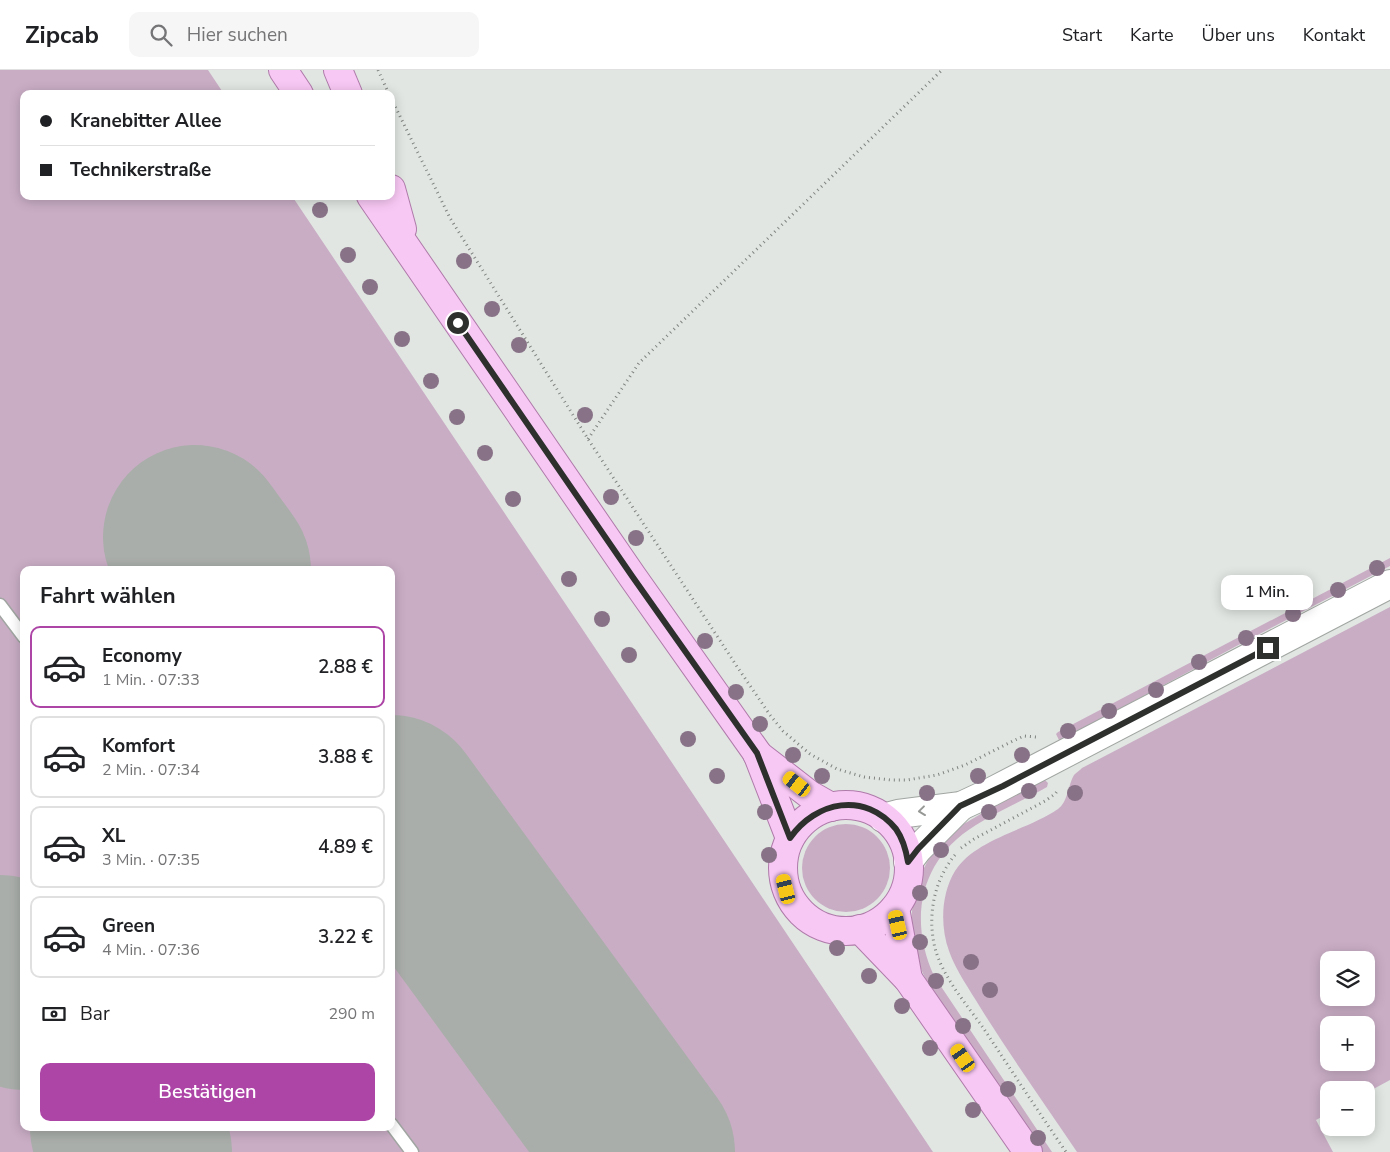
<!DOCTYPE html>
<html lang="de">
<meta charset="utf-8">
<style>
body{margin:0;font-family:"Nunito Sans",sans-serif;background:#f6f6f6;color:#202124;height:100vh;display:flex;flex-direction:column;font-size:19px;white-space:nowrap}
*{box-sizing:border-box;margin:0}
p{font-size:16px;color:#757577}
.icon{flex:none;width:28px;height:28px;fill:none;stroke:currentColor;stroke-width:2;stroke-linecap:round;stroke-linejoin:round}
.map{position:relative;flex:1;overflow:hidden}
.sheet{position:absolute;left:20px;top:496px;width:375px;height:565px;display:flex;flex-direction:column;background:#fff;border-radius:10px;box-shadow:0 2px 12px #0003}
.sheet>*{flex:none}
.banner{position:absolute;left:20px;top:20px;width:375px;height:110px;border-radius:10px;box-shadow:0 2px 12px #0003;display:grid;align-content:center;height:110px;padding:0 20px;background:#fff}
.controls{position:absolute;left:1320px;top:881px;display:grid;gap:10px}
.controls a{display:grid;place-items:center;width:55px;height:55px;border-radius:10px;background:#fff;box-shadow:0 2px 12px #0003;font-size:25px}
.end{position:absolute;width:22px;height:22px;margin:-11px;border:6px solid #2e302e;background:#fff;box-shadow:0 0 0 2px #fff}
.from{border-radius:50%}
.bubble{position:absolute;height:35px;border-radius:10px;background:#fff;box-shadow:0 2px 12px #0003;font-size:16px;font-weight:600;line-height:35px;text-align:center}
.car{position:absolute;width:15px;height:30px;margin:-15px -8px;border-radius:6px;box-shadow:0 0 4px 1px #0007;background:linear-gradient(#f5c518 24%,#345 0 40%,#f5c518 0 76%,#345 0 86%,#f5c518 0)}
.banner b{display:flex;align-items:center;gap:18px;height:48px;font-size:19px}
.banner b+b{border-top:1px solid #e0e0e0}
.banner i{width:12px;height:12px;background:#202124}
ul{padding:0;list-style:none}
li{display:flex;align-items:center;gap:15px;height:82px;margin:0 10px 8px;padding:0 10px;border:2px solid #e0e0e0;border-radius:10px}
li div{flex:1}
li b{display:block;font-size:19px}
li em{font-style:normal;font-weight:600}
li.current{border-color:#ad45a7}
li>.icon{width:45px;height:45px;stroke-width:1.5}
h2{padding:0 20px;font-size:22px;line-height:60px}
.pay{display:flex;align-items:center;gap:12px;height:55px;padding:0 20px;font-size:19px}
.pay p{margin-inline-start:auto}
.action{display:flex;gap:10px;margin-top:auto;padding:10px 20px}
.action a{flex:1;height:58px;border-radius:10px;background:#ad45a7;color:#fff;font-size:20px;font-weight:600;line-height:58px;text-align:center}
header{display:flex;align-items:center;gap:30px;box-sizing:border-box;height:70px;padding:0 25px;background:#fff;border-bottom:1px solid #e0e0e0}
header strong{font-size:24px}
nav{display:flex;gap:28px;margin-inline-start:auto;font-size:18px}
.search{width:350px;height:45px;background:#f6f6f6;display:flex;align-items:center;gap:12px;box-sizing:border-box;padding:0 18px;border-radius:10px;color:#757577;font-size:19px}
.map>svg:first-child{display:block}
.green{fill:#c9adc5;fill-rule:evenodd}
.lines{fill:none;stroke-linecap:round;stroke-linejoin:round}
.runway{stroke:#aaaeaa;stroke-width:184}
.lane-casing{stroke:#a1a6a2;stroke-width:15}
.secondary-casing{stroke:#a1a6a2;stroke-width:30}
.primary-casing{stroke:#af7baa;stroke-width:30}
.path{stroke:#808380;stroke-width:3;stroke-dasharray:1 4;stroke-linecap:butt}
.lane{stroke:#fff;stroke-width:12}
.secondary{stroke:#fff;stroke-width:28}
.primary{stroke:#f8c8f4;stroke-width:28}
.tree{fill:#887287}
.oneway{stroke:#969896}
.route{stroke:#2e302e;stroke-width:6}
</style>
<header>
<strong>Zipcab</strong>
<div class="search"><svg class="icon" aria-label="search" viewBox="0 0 24 24"><circle cx="10" cy="10" r="6"/><path d="M15 15l6 6"/></svg>Hier suchen</div>
<nav><a>Start</a><a>Karte</a><a>Über uns</a><a>Kontakt</a></nav>
</header>
<div class="map">
<svg width="1390" height="1082" viewBox="0 0 1390 1082">
<rect width="100%" height="100%" fill="#e1e6e2"/>
<g class="green">
<path d="M0 0H208L224 24H24V126H292L933 1082H0ZM24 500H391V1058H24Z"/>
<path d="M1390 488V496L1244 572 1063 669 1059 670 1056 664 1058 662Z"/>
<path d="M1390 537V1010L1366 1023V1020H1329V1043L1316 1050 1333 1082H1077C1045 1034 1011 987 980 937 970 920 956 901 949 881 940 856 941 824 955 801 975 769 1028 760 1058 739 1068 732 1068 715 1074 705 1076 703 1080 700 1082 698ZM1329 890H1366V928H1329ZM1329 955H1366V992H1329Z"/>
<path d="M1045 710 1048 713 1047 717C1024 730 998 741 976 755 920 789 908 849 934 906L1052 1082H1041C1015 1044 990 1006 964 968 948 945 929 920 919 894 902 851 915 795 949 764 956 757 966 753 974 748 997 734 1021 720 1045 710Z"/>
<circle cx="846" cy="798" r="44"/>
</g>
<g class="lines">
<g class="runway">
<path d="M195 467 219 500"/>
<path d="M391 737 643 1082"/>
<path d="M0 897 24 928"/>
<path d="M122 1058 140 1082"/>
</g>
<defs>
<g id="lane">
<path d="M0 535 24 567"/>
<path d="M391 1054 412 1082"/>
</g>
<g id="secondary">
<path d="M883 748 898 744 961 736 991 722 1390 514"/>
<path d="M908 792 918 779 961 736"/>
</g>
<g id="primary">
<path d="M283 0 299 24"/>
<path d="M338 0 348 24"/>
<path d="M391 119 402 159"/>
<path d="M371 126 632 506 757 683 790 768"/>
<path d="M757 684 810 725 831 737"/>
<circle cx="846" cy="798" r="63"/>
<path d="M895 838 908 909"/>
<path d="M860 859 908 909 1028 1082"/>
</g>
</defs>
<use href="#lane" class="lane-casing"/>
<use href="#secondary" class="secondary-casing"/>
<use href="#primary" class="primary-casing"/>
<g class="path">
<path d="M378 0 389 24"/>
<path d="M391 28 450 148 588 369 738 598 770 645 783 661 810 684 837 699 864 707 891 710H907L937 705 965 695 1015 670 1024 666 1036 667"/>
<path d="M588 369 639 293 942 0"/>
<path d="M961 778 974 769 1045 731 1055 724 1058 720"/>
<path d="M955 785C934 810 927 846 935 878 942 906 967 935 984 959 1011 1000 1038 1041 1066 1082"/>
</g>
<use href="#lane" class="lane"/>
<use href="#secondary" class="secondary"/>
<use href="#primary" class="primary"/>
</g>
<g class="tree">
<circle cx="320" cy="140" r="8"/>
<circle cx="348" cy="185" r="8"/>
<circle cx="464" cy="191" r="8"/>
<circle cx="370" cy="217" r="8"/>
<circle cx="492" cy="239" r="8"/>
<circle cx="402" cy="269" r="8"/>
<circle cx="519" cy="275" r="8"/>
<circle cx="431" cy="311" r="8"/>
<circle cx="585" cy="345" r="8"/>
<circle cx="457" cy="347" r="8"/>
<circle cx="485" cy="383" r="8"/>
<circle cx="611" cy="427" r="8"/>
<circle cx="513" cy="429" r="8"/>
<circle cx="636" cy="468" r="8"/>
<circle cx="1377" cy="498" r="8"/>
<circle cx="569" cy="509" r="8"/>
<circle cx="1338" cy="520" r="8"/>
<circle cx="1293" cy="544" r="8"/>
<circle cx="602" cy="549" r="8"/>
<circle cx="1246" cy="568" r="8"/>
<circle cx="705" cy="571" r="8"/>
<circle cx="629" cy="585" r="8"/>
<circle cx="1199" cy="592" r="8"/>
<circle cx="1156" cy="620" r="8"/>
<circle cx="736" cy="622" r="8"/>
<circle cx="1109" cy="641" r="8"/>
<circle cx="760" cy="654" r="8"/>
<circle cx="1068" cy="661" r="8"/>
<circle cx="688" cy="669" r="8"/>
<circle cx="793" cy="685" r="8"/>
<circle cx="1022" cy="685" r="8"/>
<circle cx="717" cy="706" r="8"/>
<circle cx="822" cy="706" r="8"/>
<circle cx="978" cy="706" r="8"/>
<circle cx="1029" cy="721" r="8"/>
<circle cx="927" cy="723" r="8"/>
<circle cx="1075" cy="723" r="8"/>
<circle cx="765" cy="742" r="8"/>
<circle cx="989" cy="742" r="8"/>
<circle cx="941" cy="780" r="8"/>
<circle cx="769" cy="785" r="8"/>
<circle cx="920" cy="823" r="8"/>
<circle cx="920" cy="872" r="8"/>
<circle cx="837" cy="878" r="8"/>
<circle cx="971" cy="892" r="8"/>
<circle cx="869" cy="906" r="8"/>
<circle cx="936" cy="911" r="8"/>
<circle cx="990" cy="920" r="8"/>
<circle cx="902" cy="936" r="8"/>
<circle cx="963" cy="956" r="8"/>
<circle cx="930" cy="978" r="8"/>
<circle cx="1008" cy="1019" r="8"/>
<circle cx="973" cy="1040" r="8"/>
<circle cx="1038" cy="1068" r="8"/>
</g>
<defs><path id="oneway-chevron" d="M-2-3.5L2.5 0L-2 3.5" fill="none" stroke-width="1.6" stroke-linecap="round" stroke-linejoin="round" transform="scale(1.25)"/></defs>
<use class="oneway" href="#oneway-chevron" transform="translate(922 741) rotate(173)"/>
<g class="lines">
<path class="route" d="M458 253 632 506 757 683 790 768C816 731 865 721 896 759 903 769 906 780 908 792L918 779 960 736 1003 716 1268 578"/>
</g>
</svg>
<div class="controls">
<a><svg class="icon" aria-label="layers" viewBox="0 0 24 24"><path d="M12 4l9 5-9 5-9-5zM3 14l9 5 9-5"/></svg></a>
<a>+</a>
<a>−</a>
</div>
<i class="end from" style="left:458px;top:253px"></i>
<i class="end" style="left:1268px;top:578px"></i>
<div class="bubble" style="left:1221px;top:505px;width:92px">1 Min.</div>
<i class="car" style="left:797px;top:714px;rotate:308deg"></i>
<i class="car" style="left:786px;top:819px;rotate:346deg"></i>
<i class="car" style="left:898px;top:855px;rotate:347deg"></i>
<i class="car" style="left:963px;top:988px;rotate:325deg"></i>
<div class="banner">
<b><i class="from"></i>Kranebitter Allee</b>
<b><i></i>Technikerstraße</b>
</div>
<section class="sheet">
<h2>Fahrt wählen</h2>
<ul>
<li class="current"><svg class="icon" aria-label="car" viewBox="0 0 24 24"><path d="M5 17H2v-5l4-1 3-4h7l3 4 3 1v5h-3M9 17h6M6 11h13"/><circle cx="7" cy="17" r="2"/><circle cx="17" cy="17" r="2"/></svg><div><b>Economy</b><p>1 Min. · 07:33</p></div><em>2.88 €</em></li>
<li><svg class="icon" aria-label="car" viewBox="0 0 24 24"><path d="M5 17H2v-5l4-1 3-4h7l3 4 3 1v5h-3M9 17h6M6 11h13"/><circle cx="7" cy="17" r="2"/><circle cx="17" cy="17" r="2"/></svg><div><b>Komfort</b><p>2 Min. · 07:34</p></div><em>3.88 €</em></li>
<li><svg class="icon" aria-label="car" viewBox="0 0 24 24"><path d="M5 17H2v-5l4-1 3-4h7l3 4 3 1v5h-3M9 17h6M6 11h13"/><circle cx="7" cy="17" r="2"/><circle cx="17" cy="17" r="2"/></svg><div><b>XL</b><p>3 Min. · 07:35</p></div><em>4.89 €</em></li>
<li><svg class="icon" aria-label="car" viewBox="0 0 24 24"><path d="M5 17H2v-5l4-1 3-4h7l3 4 3 1v5h-3M9 17h6M6 11h13"/><circle cx="7" cy="17" r="2"/><circle cx="17" cy="17" r="2"/></svg><div><b>Green</b><p>4 Min. · 07:36</p></div><em>3.22 €</em></li>
</ul>
<div class="pay"><svg class="icon" aria-label="cash" viewBox="0 0 24 24"><path d="M3 7h18v10H3z"/><circle cx="12" cy="12" r="2"/></svg>Bar<p>290 m</p></div>
<div class="action"><a>Bestätigen</a></div>
</section>
</div>
